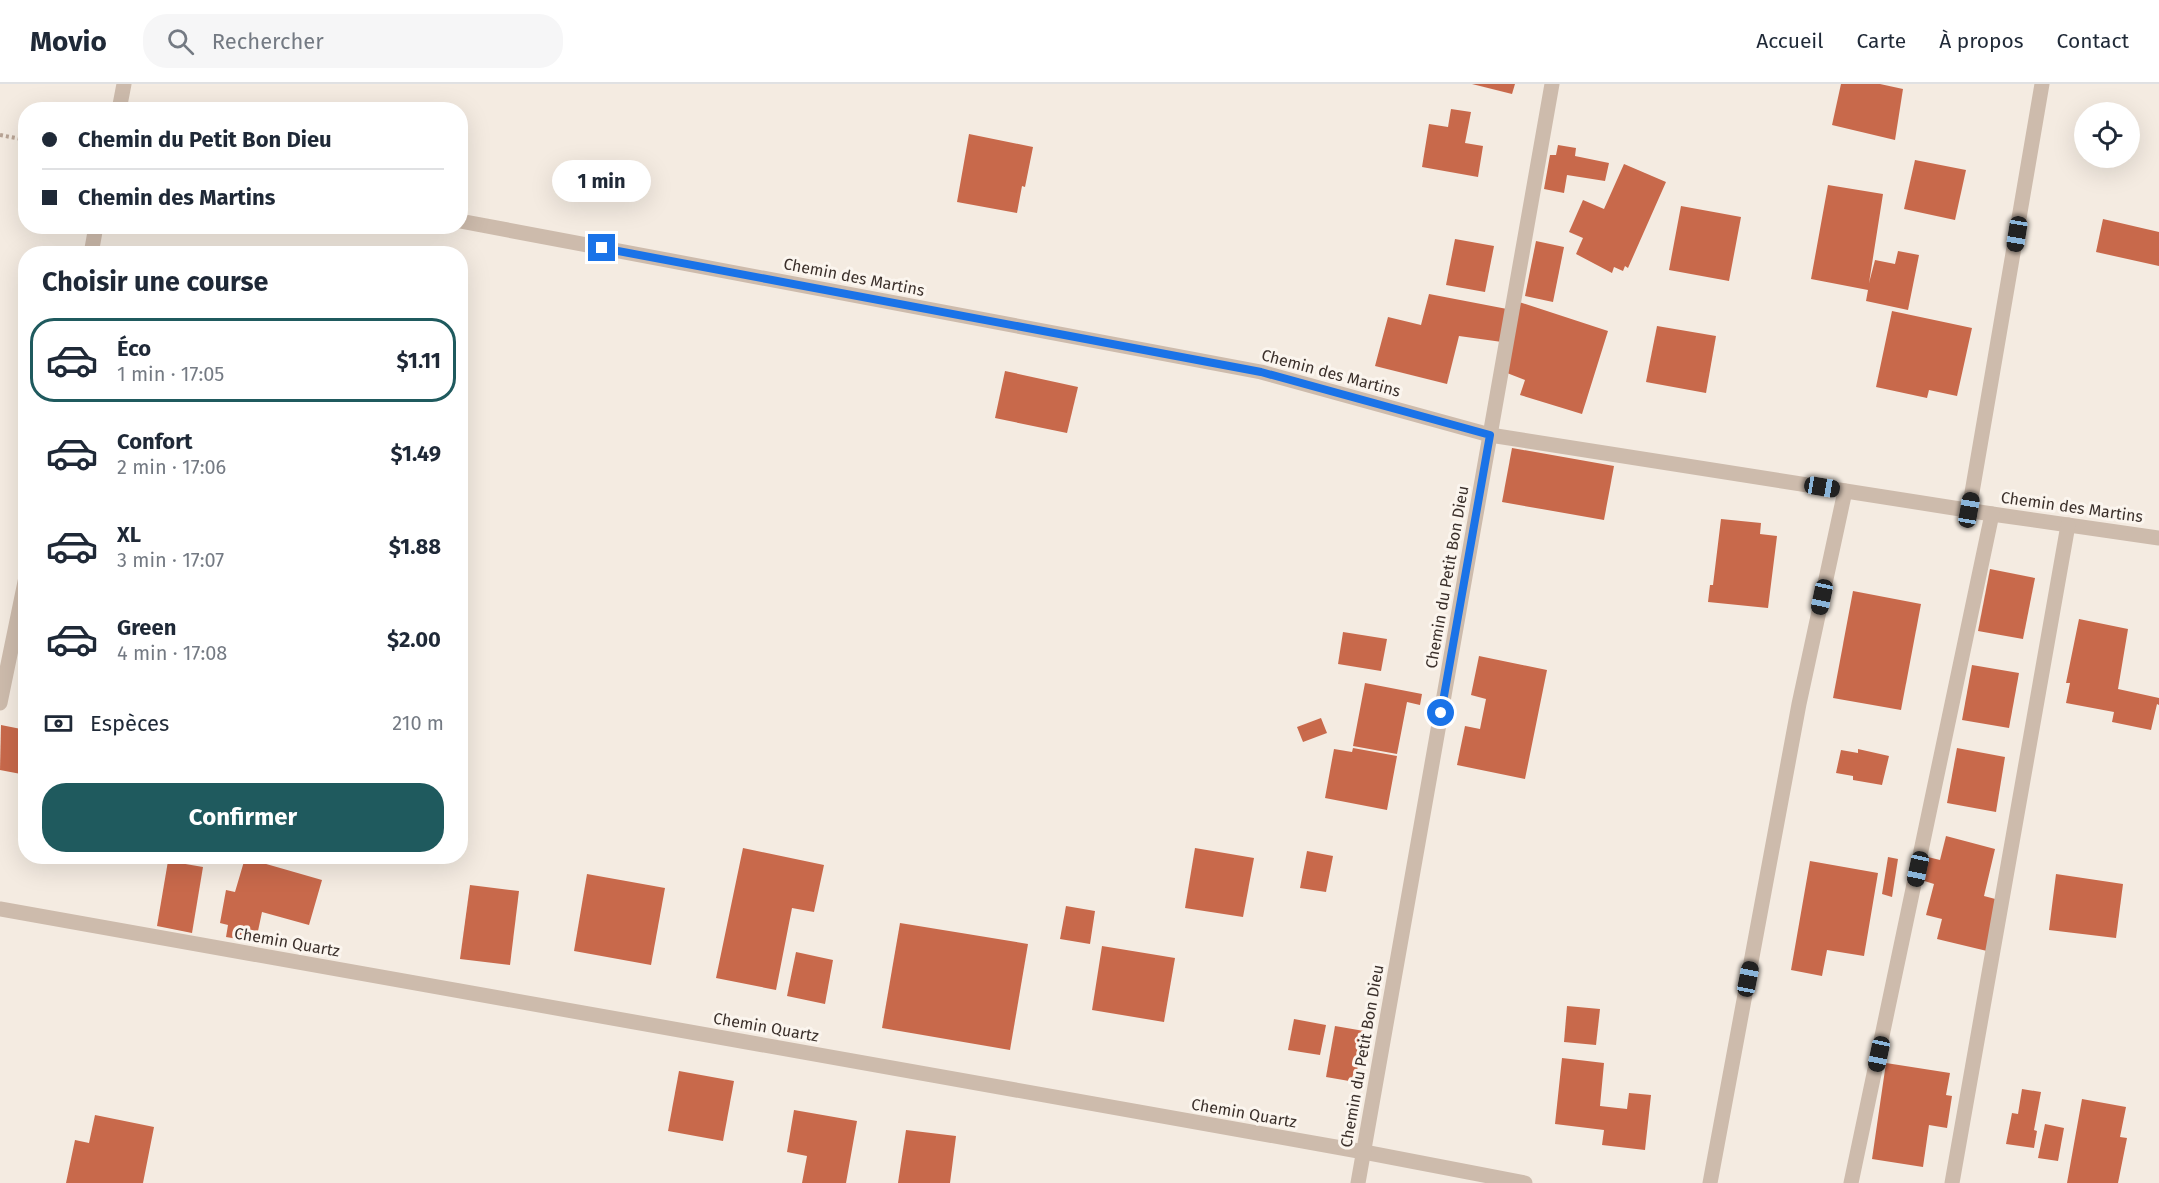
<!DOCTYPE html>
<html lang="fr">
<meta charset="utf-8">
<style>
body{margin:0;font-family:"Fira Sans",sans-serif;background:#f6f6f7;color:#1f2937;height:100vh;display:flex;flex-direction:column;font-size:22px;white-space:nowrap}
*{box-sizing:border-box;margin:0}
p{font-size:20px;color:#747a83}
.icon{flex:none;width:33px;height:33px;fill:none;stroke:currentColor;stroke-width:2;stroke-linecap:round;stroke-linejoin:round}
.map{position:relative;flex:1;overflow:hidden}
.panel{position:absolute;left:18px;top:162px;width:450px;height:618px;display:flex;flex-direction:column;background:#fff;border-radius:24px;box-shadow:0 6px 24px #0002}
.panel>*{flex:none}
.guide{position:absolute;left:18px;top:18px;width:450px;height:132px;border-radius:24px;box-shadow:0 6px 24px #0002;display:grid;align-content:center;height:132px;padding:0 24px;background:#fff}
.fabs{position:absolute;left:2074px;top:18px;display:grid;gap:12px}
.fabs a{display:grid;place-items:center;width:66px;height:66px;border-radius:50%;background:#fff;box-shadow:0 6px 24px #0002;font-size:30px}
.end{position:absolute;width:27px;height:27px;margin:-14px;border:8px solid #1a73e8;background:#fff;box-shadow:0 0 0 3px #fff}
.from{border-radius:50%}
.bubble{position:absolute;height:42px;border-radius:21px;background:#fff;box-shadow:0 6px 24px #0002;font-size:20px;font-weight:700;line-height:42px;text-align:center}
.car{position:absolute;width:18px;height:36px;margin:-18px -9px;border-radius:8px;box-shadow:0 0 4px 2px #0007;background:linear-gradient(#222 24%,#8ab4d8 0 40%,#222 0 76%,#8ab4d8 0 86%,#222 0)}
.guide b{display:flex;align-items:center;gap:21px;height:57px;font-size:22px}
.guide b+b{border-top:2px solid #e0e1e3}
.guide i{width:15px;height:15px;background:#1f2937}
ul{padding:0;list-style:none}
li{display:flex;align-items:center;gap:18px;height:84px;margin:0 12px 9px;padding:0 12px;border:3px solid transparent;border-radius:24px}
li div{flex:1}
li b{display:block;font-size:22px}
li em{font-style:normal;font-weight:700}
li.selected{border-color:#1f5a5e}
li>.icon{width:54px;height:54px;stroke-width:1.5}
h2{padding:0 24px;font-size:27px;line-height:72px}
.pay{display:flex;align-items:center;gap:15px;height:66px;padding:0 24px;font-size:22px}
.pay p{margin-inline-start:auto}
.primary-button{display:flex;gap:12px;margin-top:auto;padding:12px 24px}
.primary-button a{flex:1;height:69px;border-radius:24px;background:#1f5a5e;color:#fff;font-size:24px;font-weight:700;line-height:69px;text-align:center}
header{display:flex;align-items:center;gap:36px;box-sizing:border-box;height:84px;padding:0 30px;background:#fff;border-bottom:2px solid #e0e1e3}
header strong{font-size:28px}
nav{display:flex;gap:33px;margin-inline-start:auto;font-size:21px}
.search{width:420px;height:54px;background:#f6f6f7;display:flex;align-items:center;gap:15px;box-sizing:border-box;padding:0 21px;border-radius:24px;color:#747a83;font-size:22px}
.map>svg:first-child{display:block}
.building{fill:#c8694b}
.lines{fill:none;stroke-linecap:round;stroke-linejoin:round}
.path{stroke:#b9a596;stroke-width:4;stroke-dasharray:3 3;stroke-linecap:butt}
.minor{stroke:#cdbbac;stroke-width:15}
.route{stroke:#1a73e8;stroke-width:8}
.labels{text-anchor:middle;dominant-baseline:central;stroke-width:6;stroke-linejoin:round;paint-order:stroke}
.street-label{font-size:16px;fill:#3b302b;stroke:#fbf5ee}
</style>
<header>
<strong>Movio</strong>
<div class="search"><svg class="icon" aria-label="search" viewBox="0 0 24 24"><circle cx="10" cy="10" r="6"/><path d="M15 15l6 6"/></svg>Rechercher</div>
<nav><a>Accueil</a><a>Carte</a><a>À propos</a><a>Contact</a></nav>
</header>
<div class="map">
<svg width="2159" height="1099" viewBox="0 0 2159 1099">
<rect width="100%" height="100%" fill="#f4ebe1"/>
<g class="building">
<path d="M1472 0H1515L1512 10Z"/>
<path d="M1841 0H1880L1903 5 1895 56 1832 41Z"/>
<path d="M1451 25 1471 28 1465 59 1483 62 1478 93 1422 83 1429 40 1448 43Z"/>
<path d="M969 50 1033 63 1025 103 1022 102 1017 129 957 118Z"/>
<path d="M1558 61 1576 64 1575 72 1609 79 1605 97 1567 91 1564 109 1544 105 1550 71H1556Z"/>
<path d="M1915 76 1966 86 1955 136 1904 125Z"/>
<path d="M1624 80 1666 98 1628 184 1625 182 1623 187 1614 183 1612 189 1576 170 1583 154 1569 148 1583 116 1604 125Z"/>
<path d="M1828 101 1883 110 1869 199 1875 176 1895 180 1898 167 1919 171 1908 226 1866 217 1868 206 1811 195Z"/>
<path d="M1681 122 1741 133 1729 197 1669 186Z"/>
<path d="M2103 135 2159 148V182L2096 168Z"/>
<path d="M1455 155 1494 162 1485 208 1446 201Z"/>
<path d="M1536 157 1564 163 1553 218 1525 212Z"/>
<path d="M1429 210 1507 225 1502 258 1459 252 1447 300 1375 282 1388 233 1421 241Z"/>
<path d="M1516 217 1608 247 1582 330 1520 311 1525 296 1507 289Z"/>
<path d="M1892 227 1972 244 1957 312 1929 306 1927 314 1876 303Z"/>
<path d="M1657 242 1716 252 1706 309 1646 298Z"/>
<path d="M1005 287 1078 303 1067 349 995 334Z"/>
<path d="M1512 364 1614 382 1604 436 1502 418Z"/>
<path d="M1721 435 1761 439 1760 450 1777 452 1768 524 1708 518 1710 501H1713Z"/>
<path d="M1990 485 2035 494 2023 555 1978 547Z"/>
<path d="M1853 507 1921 520 1901 626 1833 614Z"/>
<path d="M2079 535 2128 545 2118 605 2159 614V621L2157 620 2151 646 2112 638 2114 628 2066 619 2070 599H2066Z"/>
<path d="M1343 548 1387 555 1381 587 1338 580Z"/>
<path d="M1479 572 1547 586 1525 695 1457 681 1465 642 1480 645 1486 615 1471 611Z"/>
<path d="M1972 581 2019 589 2009 644 1962 636Z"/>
<path d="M1365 599 1422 610 1420 621 1407 618 1397 670 1353 662Z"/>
<path d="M1321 634 1327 649 1303 658 1297 643Z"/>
<path d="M1 641 26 646V691L0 686Z"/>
<path d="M1353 664 1397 672 1387 726 1325 714 1334 665 1352 668Z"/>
<path d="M1957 664 2005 673 1996 728 1947 719Z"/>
<path d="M1858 665 1889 672 1882 701 1853 696V692L1836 689 1841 666 1858 669Z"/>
<path d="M1946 752 1995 765 1984 812 1999 816 1987 867 1937 855 1942 835 1926 831 1934 800 1918 795 1924 772 1940 776Z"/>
<path d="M743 764 824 781 814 828 792 824 776 906 716 894Z"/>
<path d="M1195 764 1254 774 1243 833 1185 824Z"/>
<path d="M1307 767 1333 772 1326 808 1300 804Z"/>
<path d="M301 772H329L327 780Z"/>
<path d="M1888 773 1898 775 1892 813 1882 810Z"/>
<path d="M245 774 322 796 309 841 262 828 258 847 252 846 250 857 226 853 228 841 220 839 226 806 235 808Z"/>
<path d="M168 777 203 783 192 849 157 842Z"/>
<path d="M1810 777 1878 789 1864 872 1827 866 1822 892 1791 886Z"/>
<path d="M587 790 665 804 651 881 574 867Z"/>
<path d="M2056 790 2123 800 2116 854 2049 846Z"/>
<path d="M470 801 519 807 510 881 460 875Z"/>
<path d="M1066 822 1095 827 1090 860 1060 855Z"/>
<path d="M900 839 1028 860 1010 966 882 944Z"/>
<path d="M1102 862 1175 874 1164 938 1092 926Z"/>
<path d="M796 868 833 876 825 920 787 912Z"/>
<path d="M1567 922 1600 925 1596 961 1564 958Z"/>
<path d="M1294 935 1326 941 1320 971 1288 966Z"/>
<path d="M1335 942 1364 947 1355 998 1326 993Z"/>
<path d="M1562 974 1604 979 1600 1022 1627 1025 1629 1009 1651 1011 1645 1066 1602 1061 1604 1046 1555 1040Z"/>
<path d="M1886 979 1950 989 1946 1011 1952 1012 1947 1044 1929 1041 1923 1083 1872 1075Z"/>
<path d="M679 987 734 997 723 1057 668 1047Z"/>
<path d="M2022 1005 2041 1008 2034 1046 2037 1047 2034 1064 2006 1060 2012 1029 2018 1030Z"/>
<path d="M2082 1015 2126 1023 2120 1053 2127 1054 2118 1099H2067Z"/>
<path d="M794 1026 857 1037 846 1099H802L807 1072 787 1068Z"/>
<path d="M95 1031 154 1043 143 1099H66L75 1056 89 1059Z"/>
<path d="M2045 1040 2064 1044 2058 1077 2038 1074Z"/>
<path d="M906 1046 956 1052 950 1099H898Z"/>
</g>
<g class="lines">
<path class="path" d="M0 51 26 56"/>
<g class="minor">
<path d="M119 26 124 0"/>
<path d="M460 137 1261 288 1490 351 1992 430 2159 454"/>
<path d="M91 170 96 142"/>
<path d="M1969 426 2042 0"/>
<path d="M0 619 26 493"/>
<path d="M0 825 1364 1068 1525 1099"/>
<path d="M1358 1099 1552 0"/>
<path d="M1710 1099 1799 620 1845 407"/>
<path d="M1851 1099 1992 430"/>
<path d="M1952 1099 2068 441"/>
</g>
</g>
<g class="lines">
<path class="route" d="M602 164 1261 288 1490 351 1441 629"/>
</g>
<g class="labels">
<g class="street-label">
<text transform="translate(854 193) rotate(11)">Chemin des Martins</text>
<text transform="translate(1331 289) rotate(15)">Chemin des Martins</text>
<text transform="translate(2072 423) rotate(8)">Chemin des Martins</text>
<text transform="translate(1447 493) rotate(-80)">Chemin du Petit Bon Dieu</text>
<text transform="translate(287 858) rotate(10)">Chemin Quartz</text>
<text transform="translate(766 943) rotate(10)">Chemin Quartz</text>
<text transform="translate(1362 972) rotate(-80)">Chemin du Petit Bon Dieu</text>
<text transform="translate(1244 1029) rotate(10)">Chemin Quartz</text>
</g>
</g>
</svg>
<div class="fabs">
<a><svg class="icon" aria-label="locate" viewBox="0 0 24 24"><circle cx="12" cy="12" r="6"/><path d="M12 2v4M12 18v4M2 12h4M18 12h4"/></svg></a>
</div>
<i class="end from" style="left:1441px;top:629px"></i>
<i class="end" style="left:602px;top:164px"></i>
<div class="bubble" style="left:552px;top:76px;width:99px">1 min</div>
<i class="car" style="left:2017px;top:150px;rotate:189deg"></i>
<i class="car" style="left:1822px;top:403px;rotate:99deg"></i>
<i class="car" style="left:1969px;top:426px;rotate:10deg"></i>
<i class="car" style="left:1822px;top:513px;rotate:192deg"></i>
<i class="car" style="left:1918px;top:785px;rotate:192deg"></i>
<i class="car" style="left:1748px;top:895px;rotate:11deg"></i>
<i class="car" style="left:1879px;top:970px;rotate:192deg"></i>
<div class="guide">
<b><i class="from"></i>Chemin du Petit Bon Dieu</b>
<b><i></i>Chemin des Martins</b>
</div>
<section class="panel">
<h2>Choisir une course</h2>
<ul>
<li class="selected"><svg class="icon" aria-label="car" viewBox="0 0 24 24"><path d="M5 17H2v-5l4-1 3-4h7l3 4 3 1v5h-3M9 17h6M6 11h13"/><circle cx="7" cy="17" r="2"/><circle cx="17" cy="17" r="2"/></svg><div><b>Éco</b><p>1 min · 17:05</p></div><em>$1.11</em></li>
<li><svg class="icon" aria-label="car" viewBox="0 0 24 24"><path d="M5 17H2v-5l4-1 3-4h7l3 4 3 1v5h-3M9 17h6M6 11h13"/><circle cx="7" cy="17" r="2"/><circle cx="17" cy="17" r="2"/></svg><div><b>Confort</b><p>2 min · 17:06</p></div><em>$1.49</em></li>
<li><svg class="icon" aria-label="car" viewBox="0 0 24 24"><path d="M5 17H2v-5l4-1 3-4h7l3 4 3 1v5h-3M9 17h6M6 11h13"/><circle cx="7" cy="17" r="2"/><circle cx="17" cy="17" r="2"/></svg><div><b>XL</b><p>3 min · 17:07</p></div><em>$1.88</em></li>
<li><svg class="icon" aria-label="car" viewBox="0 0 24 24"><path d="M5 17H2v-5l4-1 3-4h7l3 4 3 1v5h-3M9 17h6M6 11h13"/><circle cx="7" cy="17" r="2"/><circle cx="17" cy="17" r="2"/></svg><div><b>Green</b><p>4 min · 17:08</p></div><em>$2.00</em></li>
</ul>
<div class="pay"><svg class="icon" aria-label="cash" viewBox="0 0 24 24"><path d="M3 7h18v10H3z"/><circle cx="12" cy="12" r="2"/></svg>Espèces<p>210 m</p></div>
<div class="primary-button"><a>Confirmer</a></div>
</section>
</div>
